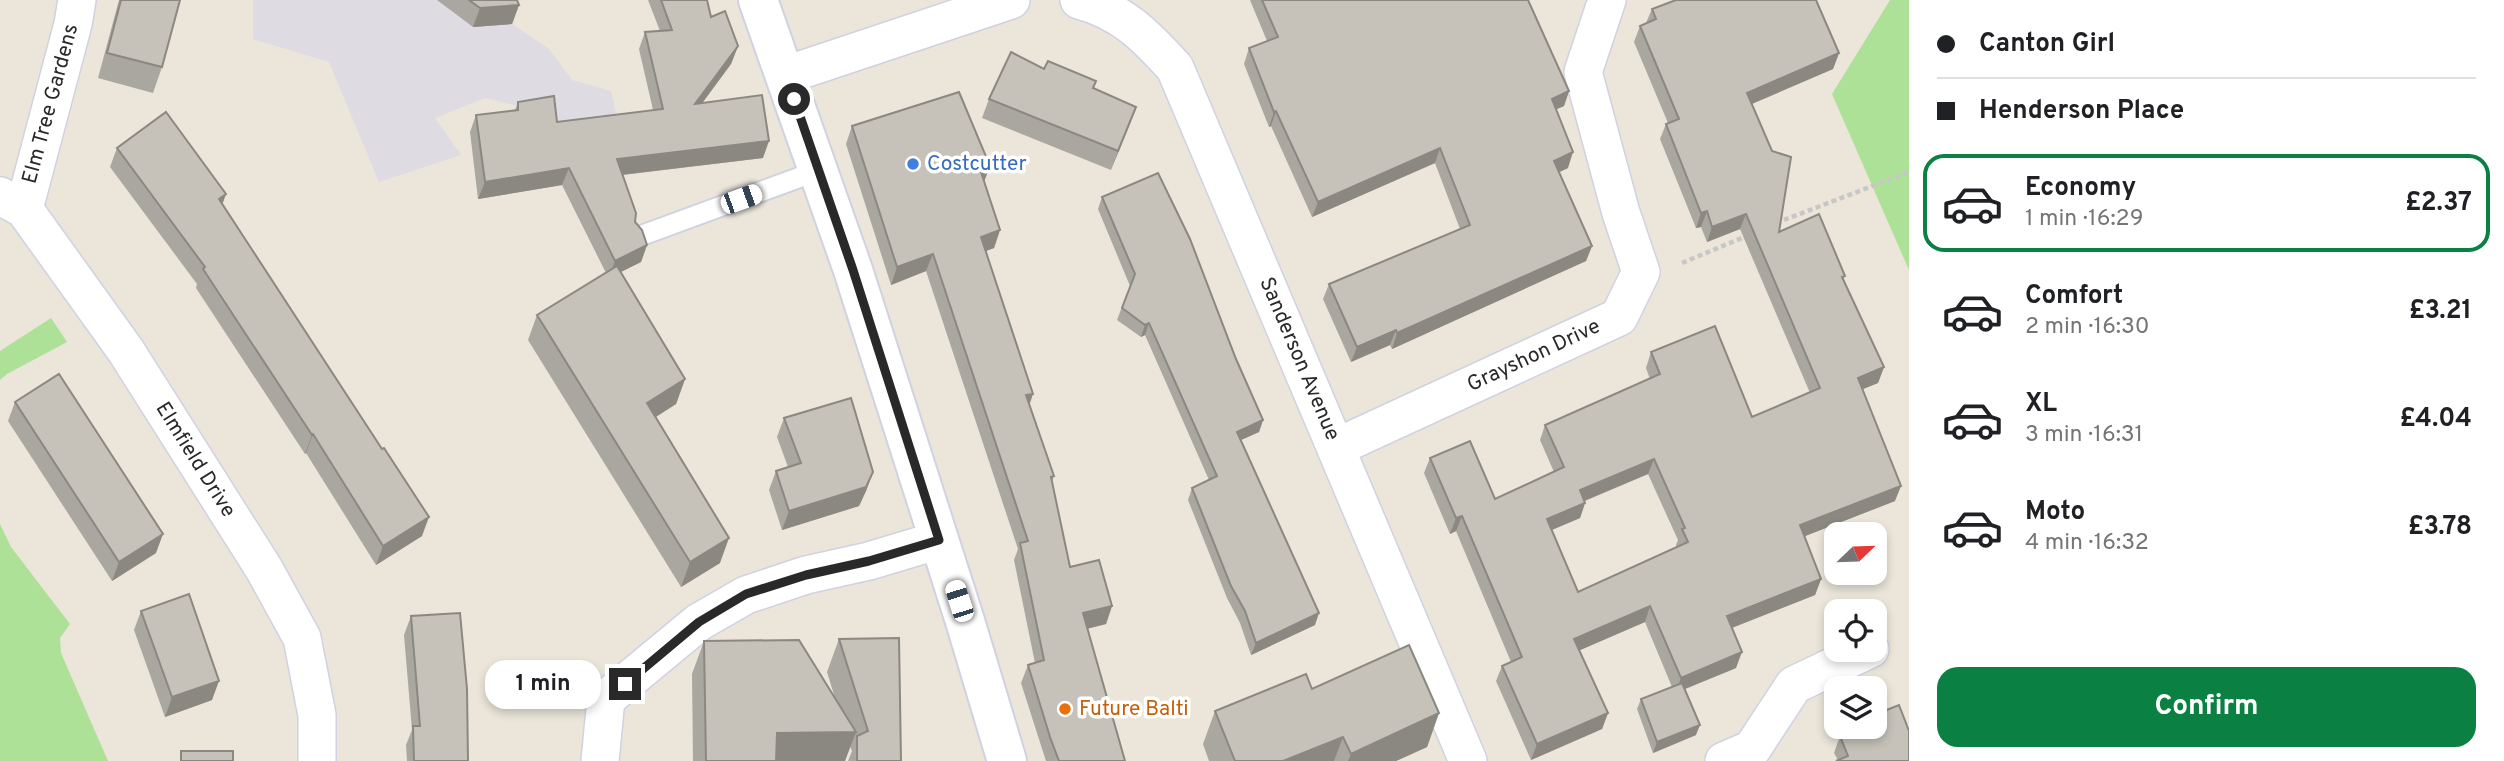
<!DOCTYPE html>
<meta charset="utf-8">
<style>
body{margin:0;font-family:Overpass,sans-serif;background:#f6f6f6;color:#202124;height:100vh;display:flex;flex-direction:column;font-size:26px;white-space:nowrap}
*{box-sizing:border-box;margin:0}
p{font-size:23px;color:#757577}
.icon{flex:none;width:38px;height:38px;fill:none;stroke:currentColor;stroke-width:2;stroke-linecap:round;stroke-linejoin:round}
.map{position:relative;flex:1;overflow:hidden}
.drawer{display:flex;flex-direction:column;background:#fff;width:595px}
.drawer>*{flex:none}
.hud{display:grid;align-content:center;height:154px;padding:0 28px;background:#fff}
.needle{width:46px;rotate:67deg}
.tools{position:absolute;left:1824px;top:522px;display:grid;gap:14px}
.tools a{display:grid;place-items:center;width:63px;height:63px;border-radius:14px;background:#fff;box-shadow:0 4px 10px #0003;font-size:35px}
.end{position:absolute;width:32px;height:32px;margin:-16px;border:9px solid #292929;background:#fff;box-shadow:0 0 0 4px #fff}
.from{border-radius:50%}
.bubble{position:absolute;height:49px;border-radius:21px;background:#fff;box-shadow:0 4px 10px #0003;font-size:23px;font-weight:700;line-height:49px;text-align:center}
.car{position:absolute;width:21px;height:42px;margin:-21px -10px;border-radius:9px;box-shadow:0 0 5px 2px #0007;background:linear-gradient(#fff 24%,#345 0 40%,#fff 0 76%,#345 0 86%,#fff 0)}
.hud b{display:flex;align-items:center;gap:24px;height:66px;font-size:26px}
.hud b+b{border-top:2px solid #e0e0e0}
.hud i{width:18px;height:18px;background:#202124}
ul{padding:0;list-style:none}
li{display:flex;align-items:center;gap:21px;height:98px;margin:0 14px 10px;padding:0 14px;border:4px solid transparent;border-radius:21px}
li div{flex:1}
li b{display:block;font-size:26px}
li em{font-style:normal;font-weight:700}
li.active{border-color:#0b8043}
li>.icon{width:63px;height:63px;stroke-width:1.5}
.button{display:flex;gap:14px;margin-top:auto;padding:14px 28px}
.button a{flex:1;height:80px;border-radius:21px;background:#0b8043;color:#fff;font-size:28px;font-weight:700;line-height:80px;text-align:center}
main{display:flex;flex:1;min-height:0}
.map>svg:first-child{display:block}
.industrial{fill:#dedbe3}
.green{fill:#ace197}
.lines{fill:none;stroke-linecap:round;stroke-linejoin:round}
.service-casing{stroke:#d0d2e2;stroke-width:23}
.minor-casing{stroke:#d0d2e2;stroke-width:40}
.secondary-casing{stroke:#d0d2e2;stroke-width:42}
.path{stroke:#c7c7c7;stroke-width:4.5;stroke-dasharray:5 3.5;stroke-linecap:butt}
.service{stroke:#fff;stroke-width:19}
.minor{stroke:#fff;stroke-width:37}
.secondary{stroke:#fff;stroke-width:38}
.wall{fill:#aaa7a0;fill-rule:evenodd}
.shaded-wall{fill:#8b8882}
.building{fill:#c6c2ba;stroke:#8b8882;stroke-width:2;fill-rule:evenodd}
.route{stroke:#292929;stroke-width:9}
.shop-dot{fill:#3f7fe0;stroke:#fff;stroke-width:2.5}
.food-dot{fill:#e8710a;stroke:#fff;stroke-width:2.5}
.labels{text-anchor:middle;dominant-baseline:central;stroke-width:7;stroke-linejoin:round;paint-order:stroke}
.street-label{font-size:21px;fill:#292929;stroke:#fff}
.shop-label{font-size:21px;fill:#366cbe;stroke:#fff;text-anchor:start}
.food-label{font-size:21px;fill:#c56008;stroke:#fff;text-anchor:start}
</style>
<main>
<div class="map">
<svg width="1909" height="761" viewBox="0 0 1909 761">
<rect width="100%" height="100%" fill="#ebe5da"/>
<path class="industrial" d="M253 0H504L512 24 549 49 572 80 611 91 620 130 551 139 548 113 485 98 435 118 461 155 379 182 329 62 253 39Z"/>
<g class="green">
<path d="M1890 0H1909V270L1832 94Z"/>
<path d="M51 318 67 342 7 374 0 380V351Z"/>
<path d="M0 524 11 547 70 624 60 638 61 653 108 761H0Z"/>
</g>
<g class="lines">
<defs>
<path id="service" d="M640 236 817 171"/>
<g id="minor">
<path d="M1079 0C1122 11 1146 36 1175 68L1468 761"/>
<path d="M786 75 1011 0"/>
<path d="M0 196 24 209 126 351 264 569 302 638 317 715V761"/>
<path d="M24 209 73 24 77 0"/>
<path d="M1337 447 1619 317 1641 272 1621 213 1583 72 1607 0"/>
<path d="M600 761 606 699 699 622 746 595 806 575 869 561 939 540"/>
<path d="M1724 761 1752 749 1794 685 1870 649"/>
</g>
<path id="secondary" d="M758 0 853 270 965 621 1007 761"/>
</defs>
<use href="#service" class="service-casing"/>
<use href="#minor" class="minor-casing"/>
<use href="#secondary" class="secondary-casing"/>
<g class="path">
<path d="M1776 223 1909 172"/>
<path d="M1682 263 1749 235"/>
</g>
<use href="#service" class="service"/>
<use href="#minor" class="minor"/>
<use href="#secondary" class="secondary"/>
</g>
<g class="wall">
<path d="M119 0H180L162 67 153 93 98 78Z"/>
<path d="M437 0H517L519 5 512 24 473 27Z"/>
<path d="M648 0H707L711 17 738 46 731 64 702 103 763 158 623 175 635 222 647 245 641 262 620 272 685 379 676 404 656 417 720 563 681 587 528 340 537 315 606 273 562 185 478 199 470 132 476 115 515 110 518 102 557 122 653 110 639 49 645 32 660 31Z"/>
<path d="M1250 0H1528L1569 91 1564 106 1556 109 1568 168 1559 172 1592 246 1586 261 1392 349 1390 345 1351 362 1323 299 1329 284 1460 229 1435 163 1312 217 1271 126 1269 127 1244 64 1249 48 1267 41Z"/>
<path d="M1652 9 1839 53 1833 69 1752 104 1779 232 1845 276 1843 280 1884 367 1878 383 1863 389 1895 501 1805 536 1821 579 1815 595 1732 628 1736 668 1685 689 1696 735 1653 753 1637 709 1641 699 1672 687 1645 622 1579 650 1608 713 1602 729 1531 760 1496 681 1502 666 1511 662 1456 531 1450 534 1424 473 1430 458 1495 499 1554 472 1540 440 1545 425 1650 379 1646 368 1651 352 1752 417 1810 393 1740 229 1707 242 1701 227 1696 228 1660 139 1666 124 1668 123 1634 42 1640 26 1646 23ZM1648 474 1678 540 1676 545 1677 547 1578 592 1552 530 1580 518 1585 503V501Z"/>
<path d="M1044 69 1136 107 1111 170 982 118 989 99Z"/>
<path d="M852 126 990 166 984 182 1000 230 994 248 986 251 1029 404 1054 476 1052 482 1070 567 1112 606 1106 624 1087 629 1125 761H1046L1021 683 1028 665 1035 663 1014 560 1018 549 926 271 891 285 846 144Z"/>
<path d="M117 148 226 194 222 204 422 536 376 565 306 453 305 454 196 288 197 284 110 167Z"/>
<path d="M1102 197 1236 359 1263 420 1259 432 1241 440 1315 625 1251 655 1240 623 1227 598 1188 500 1192 488 1209 480 1145 335 1141 337 1117 320 1130 286 1098 209Z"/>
<path d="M15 402 156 553 112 581 8 421Z"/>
<path d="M784 418 873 472 866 491 859 506 782 530 769 490 776 471 788 467 777 437Z"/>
<path d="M141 611 212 700 165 717 134 630Z"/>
<path d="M411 616 468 761H407L406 745 412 730 404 635Z"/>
<path d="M839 639 901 761H848L852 751 850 746 845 761H693L692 674 704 641 835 698 827 672Z"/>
<path d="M1312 689 1439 713 1427 747 1396 761H1209L1203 744 1215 711Z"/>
<path d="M1851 726H1874L1909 731 1838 760 1834 753 1840 736 1849 733Z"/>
</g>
<g class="shaded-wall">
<path d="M519 5 512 24 473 27 480 8Z"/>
<path d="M738 46 731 64 689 121 695 104Z"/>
<path d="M1839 53 1833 69 1742 108 1747 93Z"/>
<path d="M1569 91 1564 106 1546 114 1552 99Z"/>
<path d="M1136 107 1129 126 1111 170 1118 151Z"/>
<path d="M1276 111 1271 126 1269 127 1274 112Z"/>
<path d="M769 141 763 158 611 176 617 159Z"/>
<path d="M1440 148 1435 163 1312 217 1318 202Z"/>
<path d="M1573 152 1568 168 1549 177 1554 161Z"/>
<path d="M990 166 983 184 980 169Z"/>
<path d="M569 168 562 185 478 199 485 182Z"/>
<path d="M226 194 219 213V199Z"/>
<path d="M1707 211 1701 227 1696 228 1701 213Z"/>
<path d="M1746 214 1740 229 1707 242 1712 227Z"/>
<path d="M1000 230 994 248 975 255 981 237Z"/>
<path d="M647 245 641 262 609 278 615 261Z"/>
<path d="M1592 246 1586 261 1392 349 1397 333Z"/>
<path d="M933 254 926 271 891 285 897 267Z"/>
<path d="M1149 323 1145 335 1141 337 1145 325Z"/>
<path d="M1396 330 1390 345 1351 362 1357 347Z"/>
<path d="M1884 367 1878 383 1853 393 1858 378Z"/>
<path d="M685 379 676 404 638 428 647 403Z"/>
<path d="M1033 394 1027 412 1026 395Z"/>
<path d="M1263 420 1259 432 1232 444 1237 432Z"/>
<path d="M313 434 306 453 305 454 312 435Z"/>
<path d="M1654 459 1648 474 1574 505 1580 490Z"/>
<path d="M873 472 866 491 859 506 782 530 789 511Z"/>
<path d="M1901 486 1895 501 1795 540 1800 525Z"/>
<path d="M1585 503 1580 518 1542 534 1547 519Z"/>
<path d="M1462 516 1456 531 1450 534 1456 518Z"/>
<path d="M429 517 422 536 376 565 383 546Z"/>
<path d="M163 534 156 553 112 581 119 562Z"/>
<path d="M729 538 720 563 681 587 690 562Z"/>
<path d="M1821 579 1815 595 1721 632 1727 616Z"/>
<path d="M1112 606 1106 624 1077 631 1083 613Z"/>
<path d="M1650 606 1645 622 1569 655 1574 639Z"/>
<path d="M1319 613 1315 625 1251 655 1256 643Z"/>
<path d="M1742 652 1736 668 1675 693 1681 678Z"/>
<path d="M219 681 212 700 165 717 172 697Z"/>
<path d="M1439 713 1427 747 1396 761H1348L1351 754Z"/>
<path d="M1608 713 1602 729 1531 760 1537 744Z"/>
<path d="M1700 725 1696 735 1653 753 1657 742Z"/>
<path d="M856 732 845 761H766L777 733Z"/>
<path d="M1343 737 1334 761H1283Z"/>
</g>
<g class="building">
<path d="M121 0H180L162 67 107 53Z"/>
<path d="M469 0H517L519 5 480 8Z"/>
<path d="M661 0H707L711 17 725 11 738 46 695 104 762 95 769 141 617 159 636 213 635 222 642 230 647 245 615 261 569 168 485 182 476 115 518 110V102L554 96 557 122 663 109 645 32 672 30Z"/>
<path d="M1262 0H1528L1569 91 1552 99 1573 152 1554 161 1592 246 1397 333 1396 330 1357 347 1329 284 1470 225 1440 148 1318 202 1276 111 1274 112 1249 48 1278 37Z"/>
<path d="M1676 0H1816L1839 53 1747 93 1772 151 1791 157 1779 232 1819 214 1845 276 1842 277 1884 367 1858 378 1901 486 1800 525 1821 579 1727 616 1742 652 1681 678 1650 606 1574 639 1608 713 1537 744 1502 666 1522 657 1462 516 1456 518 1430 458 1470 441 1495 499 1564 467 1545 425 1660 374 1651 352 1715 326 1752 417 1820 388 1746 214 1712 227 1707 211 1701 213 1666 124 1679 119 1640 26 1656 19 1652 9ZM1654 459 1685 528 1682 529 1688 542 1578 592 1547 519 1585 503 1580 490Z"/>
<path d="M1011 52 1044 69 1048 61 1096 81 1093 88 1136 107 1118 151 989 99Z"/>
<path d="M959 92 990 166 980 169 1000 230 981 237 1033 394 1026 395 1054 476 1051 477 1070 567 1099 560 1112 606 1083 613 1125 761H1059L1050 737 1028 665 1044 660 1020 543 1028 541 933 254 897 267 852 126Z"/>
<path d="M166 112 226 194 219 199 382 449 384 448 429 517 383 546 313 434 312 435 203 269 205 267 117 148Z"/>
<path d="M1158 173 1190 239 1236 359 1263 420 1237 432 1319 613 1256 643 1245 611 1231 586 1192 488 1217 476 1149 323 1145 325 1122 308 1135 274 1102 197Z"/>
<path d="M617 266 685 379 647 403 729 538 690 562 537 315Z"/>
<path d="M59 374 163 534 119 562 15 402Z"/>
<path d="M851 398 873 472 866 487 789 511 776 471 801 463 784 418Z"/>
<path d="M189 594 219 681 172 697 141 611Z"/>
<path d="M460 613 467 689 468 761H414L413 726H420L411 616Z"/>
<path d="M899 638 901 761H857V736L868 731 839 639Z"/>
<path d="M799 640 856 732 777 733 776 761H706L704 641Z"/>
<path d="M1409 645 1439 713 1351 754 1343 737 1283 761H1235L1215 711 1306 674 1312 689Z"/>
<path d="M1682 683 1700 725 1657 742 1641 699Z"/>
<path d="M1899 705 1909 731V761H1836L1848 756 1840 736 1855 731 1853 726H1874V715Z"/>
<rect x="181" y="751" width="52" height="10"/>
</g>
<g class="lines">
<path class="route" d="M625 684 699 622 746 594 806 575 869 561 939 540 853 270 794 99"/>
</g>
<circle class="shop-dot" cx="913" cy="164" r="7"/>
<circle class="food-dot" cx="1065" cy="709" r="7"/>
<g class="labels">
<g class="street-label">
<text transform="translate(51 104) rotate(-75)">Elm Tree Gardens</text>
<text transform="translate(1534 356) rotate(-25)">Grayshon Drive</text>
<text transform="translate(1299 359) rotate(67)">Sanderson Avenue</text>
<text transform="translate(195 460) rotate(58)">Elmfield Drive</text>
</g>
<g class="shop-label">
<text x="927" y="164">Costcutter</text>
</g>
<g class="food-label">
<text x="1079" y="709">Future Balti</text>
</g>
</g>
</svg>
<div class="tools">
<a><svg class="needle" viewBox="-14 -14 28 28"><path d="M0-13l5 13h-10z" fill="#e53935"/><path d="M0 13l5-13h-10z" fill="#757577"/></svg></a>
<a><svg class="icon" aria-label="locate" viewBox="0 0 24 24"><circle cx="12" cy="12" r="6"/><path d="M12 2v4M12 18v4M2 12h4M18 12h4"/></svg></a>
<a><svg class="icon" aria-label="layers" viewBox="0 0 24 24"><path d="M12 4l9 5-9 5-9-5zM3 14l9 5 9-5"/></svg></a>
</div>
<i class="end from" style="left:794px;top:99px"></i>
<i class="end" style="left:625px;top:684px"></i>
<div class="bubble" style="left:485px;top:660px;width:116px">1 min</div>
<i class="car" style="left:741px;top:199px;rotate:70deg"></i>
<i class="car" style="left:959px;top:601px;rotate:342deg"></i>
</div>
<section class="drawer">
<div class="hud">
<b><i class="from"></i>Canton Girl</b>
<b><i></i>Henderson Place</b>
</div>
<ul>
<li class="active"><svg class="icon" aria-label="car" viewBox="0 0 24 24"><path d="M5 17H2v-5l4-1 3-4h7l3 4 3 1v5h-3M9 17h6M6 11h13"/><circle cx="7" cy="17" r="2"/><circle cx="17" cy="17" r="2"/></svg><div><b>Economy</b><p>1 min · 16:29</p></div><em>£2.37</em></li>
<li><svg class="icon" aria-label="car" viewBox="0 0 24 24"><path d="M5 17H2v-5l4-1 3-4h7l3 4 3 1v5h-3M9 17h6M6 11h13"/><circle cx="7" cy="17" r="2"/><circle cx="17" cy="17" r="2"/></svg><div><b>Comfort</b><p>2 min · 16:30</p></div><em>£3.21</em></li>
<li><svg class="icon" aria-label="car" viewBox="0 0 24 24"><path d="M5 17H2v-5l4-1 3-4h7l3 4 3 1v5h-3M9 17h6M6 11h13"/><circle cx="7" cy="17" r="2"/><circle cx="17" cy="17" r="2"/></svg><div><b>XL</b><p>3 min · 16:31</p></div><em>£4.04</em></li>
<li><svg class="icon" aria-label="car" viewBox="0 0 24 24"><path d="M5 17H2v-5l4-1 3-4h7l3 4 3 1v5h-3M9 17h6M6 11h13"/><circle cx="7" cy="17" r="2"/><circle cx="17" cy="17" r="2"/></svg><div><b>Moto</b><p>4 min · 16:32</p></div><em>£3.78</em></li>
</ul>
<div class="button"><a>Confirm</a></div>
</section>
</main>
